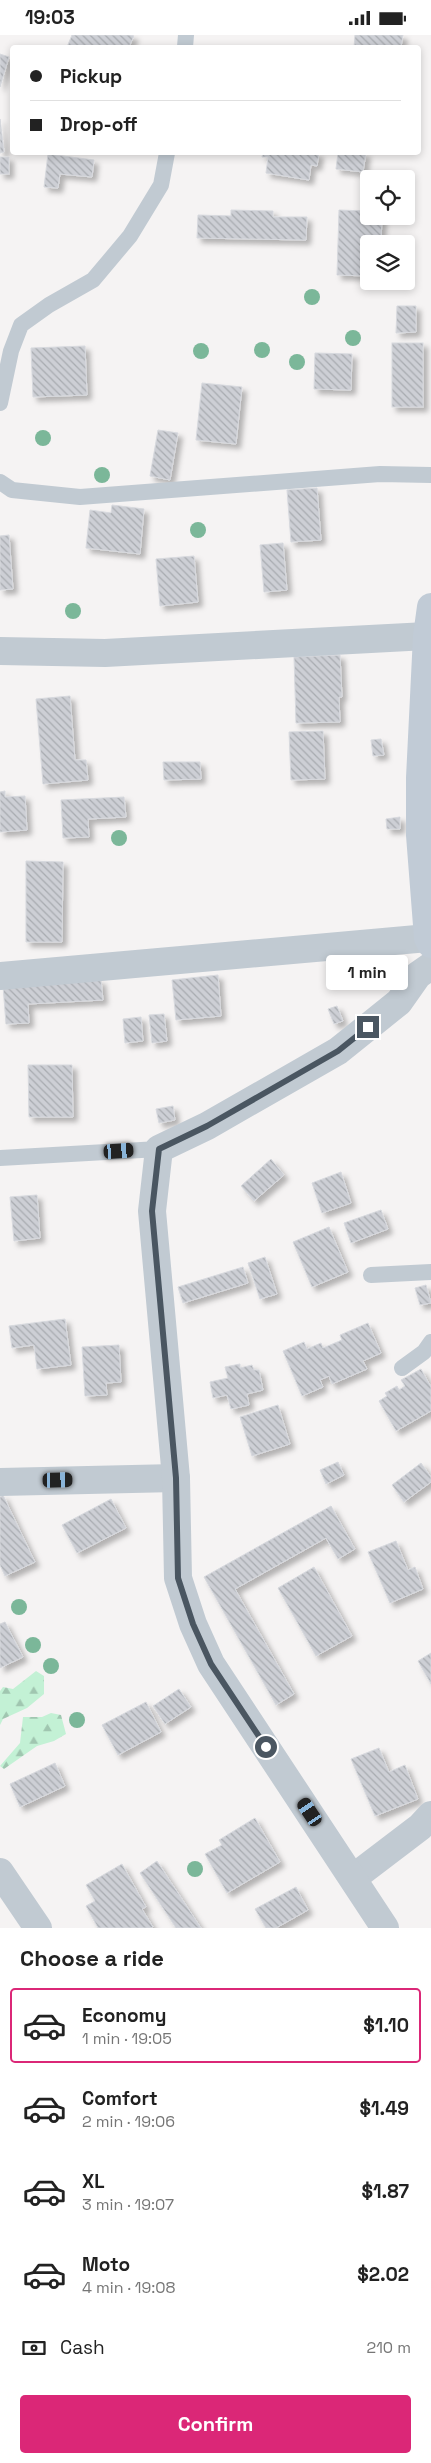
<!DOCTYPE html>
<meta charset="utf-8">
<style>
body{margin:0;font-family:"Space Grotesk",sans-serif;background:#f6f6f6;color:#222;height:100vh;display:flex;flex-direction:column;font-size:19px;white-space:nowrap}
*{box-sizing:border-box;margin:0}
p{font-size:16px;color:#767676}
.icon{flex:none;width:28px;height:28px;fill:none;stroke:currentColor;stroke-width:2;stroke-linecap:round;stroke-linejoin:round}
.map{position:relative;height:1893px;overflow:hidden}
.panel{display:flex;flex-direction:column;background:#fff;flex:1}
.panel>*{flex:none}
.guide{position:absolute;left:10px;top:10px;width:411px;height:110px;border-radius:5px;box-shadow:0 2px 8px #0003;display:grid;align-content:center;height:110px;padding:0 20px;background:#fff}
.tools{position:absolute;left:360px;top:135px;display:grid;gap:10px}
.tools a{display:grid;place-items:center;width:55px;height:55px;border-radius:5px;background:#fff;box-shadow:0 2px 8px #0003;font-size:25px}
.end{position:absolute;width:22px;height:22px;margin:-11px;border:6px solid #4a5661;background:#fff;box-shadow:0 0 0 2px #fff}
.from{border-radius:50%}
.bubble{position:absolute;height:35px;border-radius:5px;background:#fff;box-shadow:0 2px 8px #0003;font-size:16px;font-weight:800;line-height:35px;text-align:center}
.car{position:absolute;width:15px;height:30px;margin:-15px -8px;border-radius:6px;box-shadow:0 0 4px 1px #0007;background:linear-gradient(#222 24%,#8ab4d8 0 40%,#222 0 76%,#8ab4d8 0 86%,#222 0)}
.guide b{display:flex;align-items:center;gap:18px;height:48px;font-size:19px}
.guide b+b{border-top:1px solid #e0e0e0}
.guide i{width:12px;height:12px;background:#222}
ul{padding:0;list-style:none}
li{display:flex;align-items:center;gap:15px;height:75px;margin:0 10px 8px;padding:0 10px;border:2px solid transparent;border-radius:5px}
li div{flex:1}
li b{display:block;font-size:19px}
li em{font-style:normal;font-weight:800}
li.on{border-color:#db2777}
li>.icon{width:45px;height:45px;stroke-width:1.5}
h2{padding:0 20px;font-size:22px;line-height:60px}
.pay{display:flex;align-items:center;gap:12px;height:55px;padding:0 20px;font-size:19px}
.pay p{margin-inline-start:auto}
.primary-button{display:flex;gap:10px;margin-top:auto;padding:10px 20px}
.primary-button a{flex:1;height:58px;border-radius:5px;background:#db2777;color:#fff;font-size:20px;font-weight:800;line-height:58px;text-align:center}
.status{display:flex;justify-content:space-between;align-items:center;height:35px;padding:0 25px;background:#fff;direction:ltr}
.status svg{height:14px;fill:currentColor}
.map>svg:first-child{display:block}
.forest{fill:url(#forest-firs)}
.building{fill:url(#building-back-hatch);stroke:#d7d9de;filter:url(#shadow)}
.lines{fill:none;stroke-linecap:round;stroke-linejoin:round}
.lane{stroke:#c1cad2;stroke-width:16}
.street{stroke:#c1cad2;stroke-width:28}
.secondary{stroke:#c1cbd6;stroke-width:28}
.tree{fill:#7bb799}
.route{stroke:#4a5661;stroke-width:6}
</style>
<div class="status"><b>19:03</b><svg viewBox="0 0 49 12"><path d="M0 12V9h3v3zM5 12V6h3v6zM10 12V3h3v9zM15 12V0h3v12zM26 1h20v11H26zM47 4h2v5h-2z"/></svg></div>
<div class="map">
<svg width="431" height="1893" viewBox="0 0 431 1893">
<defs>
<pattern id="forest-firs" width="22" height="20" patternUnits="userSpaceOnUse" patternTransform="scale(1.25)"><rect width="22" height="20" fill="#c3f1d5"/><path d="M5 1l3.5 6h-7zM16 11l3.5 6h-7z" fill="#a0c6b0"/></pattern>
<pattern id="building-back-hatch" width="6" height="6" patternUnits="userSpaceOnUse" patternTransform="scale(1.25)"><rect width="6" height="6" fill="#cdcfd5"/><path d="M-1 5l2 2M0 0l6 6M5-1l2 2" fill="none" stroke="#a8abb0"/></pattern>
<filter id="shadow"><feDropShadow dx="4.5" dy="4.5" stdDeviation="2.5" flood-color="#0004"/></filter>
</defs>
<rect width="100%" height="100%" fill="#f5f3f3"/>
<g class="forest">
<path d="M36 1636 44 1641V1659L27 1673 3 1684 0 1690V1656L3 1652 13 1654Z"/>
<path d="M51 1678 61 1680 66 1699 54 1706 37 1711 4 1734 0 1731 20 1708 23 1682H42Z"/>
</g>
<g class="building">
<path d="M72 0H130L134 1 129 12H67Z"/>
<path d="M355 0H403L401 12H354Z"/>
<path d="M0 19 9 22 0 52Z"/>
<path d="M0 84 4 117 0 118Z"/>
<path d="M263 118H319L317 131 311 130 309 145 266 138 268 122H262Z"/>
<path d="M338 118H366L363 137 336 134Z"/>
<path d="M48 119 94 125 92 142 60 139 58 153 44 152Z"/>
<rect x="0" y="122" width="9" height="17"/>
<path d="M231 175 273 176V182H307L306 205 197 203 198 180 231 181Z"/>
<path d="M339 175 369 176V181H382L381 209H369V241L337 240Z"/>
<path d="M397 271H416V297L396 298Z"/>
<rect x="392" y="308" width="31" height="64"/>
<path d="M85 311 87 360 33 362 31 313Z"/>
<path d="M315 318 352 319 351 355 314 354Z"/>
<path d="M202 348 242 352 236 409 196 405Z"/>
<path d="M158 395 178 398 170 445 150 441Z"/>
<path d="M317 453 321 505 291 507 287 455Z"/>
<path d="M112 470 144 474 140 519 86 513 90 475 111 478Z"/>
<path d="M9 500 13 554 0 555V501Z"/>
<path d="M283 508 287 555 264 557 260 510Z"/>
<path d="M194 521 198 567 160 571 156 524Z"/>
<path d="M340 620 342 662H339L340 687 296 688 294 622Z"/>
<path d="M70 661 75 725H86L88 745 43 749 36 664Z"/>
<path d="M323 696 325 744 291 745 289 697Z"/>
<path d="M381 704 384 720 373 721 371 705Z"/>
<path d="M163 727H200L201 744 164 745Z"/>
<path d="M5 756V762L25 761 27 795 0 797V757Z"/>
<path d="M124 762 126 782 88 784 89 802 63 803 61 765Z"/>
<path d="M400 782V794H387L386 784Z"/>
<path d="M26 826 63 827 62 907H26Z"/>
<path d="M218 940 221 981 176 985 172 945Z"/>
<path d="M101 945 103 965 28 969 29 988 6 989 3 951Z"/>
<path d="M337 971 343 986 334 989 328 974Z"/>
<path d="M164 979 167 1006 152 1008 149 980Z"/>
<path d="M141 982 143 1006 125 1008 123 984Z"/>
<path d="M28 1030H72L73 1082H29Z"/>
<path d="M173 1071 175 1085 159 1088 156 1074Z"/>
<path d="M271 1124 284 1140 254 1166 241 1151Z"/>
<path d="M341 1137 351 1168 322 1178 312 1148Z"/>
<path d="M37 1160 40 1203 14 1206 10 1162Z"/>
<path d="M381 1175 388 1194 351 1208 344 1188Z"/>
<path d="M329 1192 348 1237 312 1252 293 1207Z"/>
<path d="M265 1222 277 1259 260 1264 248 1228Z"/>
<path d="M243 1232 248 1248 183 1268 178 1252Z"/>
<path d="M426 1250 431 1268 420 1270 415 1253Z"/>
<path d="M65 1284 71 1330 37 1334 34 1310 12 1313 9 1291Z"/>
<path d="M368 1288 381 1318 363 1326 367 1334 332 1349 329 1341 320 1345 323 1352 302 1361 283 1316 304 1307 307 1314 321 1308 323 1313 342 1305 340 1300Z"/>
<path d="M119 1310 121 1347 106 1348 107 1360 85 1361 82 1312Z"/>
<path d="M240 1329V1333L252 1330 254 1335H259L263 1355 247 1359 249 1370 231 1374 227 1360 213 1363 210 1347 228 1343 225 1332Z"/>
<path d="M421 1334 431 1352V1376L396 1396 379 1366 387 1361 385 1358 397 1351 399 1355 405 1351 401 1345Z"/>
<path d="M278 1370 290 1409 252 1421 240 1382Z"/>
<path d="M338 1427 344 1440 326 1449 320 1435Z"/>
<path d="M421 1428 431 1442V1447L404 1467 392 1450Z"/>
<path d="M3 1460 35 1527 5 1541 0 1530V1462Z"/>
<path d="M111 1464 126 1493 77 1518 62 1490Z"/>
<path d="M331 1471 355 1514 338 1524 326 1503 235 1554 294 1659 276 1670 204 1542Z"/>
<path d="M396 1506 408 1535 415 1532 423 1554 390 1568 368 1517Z"/>
<path d="M314 1532 352 1601 316 1621 278 1553Z"/>
<path d="M5 1587 23 1622 0 1633V1589Z"/>
<path d="M431 1618V1649L418 1626Z"/>
<path d="M179 1654 191 1672 165 1689 153 1671Z"/>
<path d="M146 1667 161 1697 118 1720 102 1690Z"/>
<path d="M379 1713 389 1737 405 1730 418 1764 375 1781 351 1724Z"/>
<path d="M55 1728 65 1751 20 1772 10 1749Z"/>
<path d="M255 1783 280 1827 227 1858 205 1819 222 1810 219 1805Z"/>
<path d="M157 1826 201 1893H176L140 1838Z"/>
<path d="M122 1829 146 1872 142 1874 153 1892 151 1893H98L86 1871 95 1866 86 1850Z"/>
<path d="M296 1852 308 1875 276 1893H266L255 1874Z"/>
</g>
<g class="lines">
<g class="lane">
<path d="M185 12 186 0"/>
<path d="M0 368 11 316 21 290 49 270 93 245 130 201 161 150 167 118"/>
<path d="M0 447 12 455 80 462 380 439 431 440"/>
<path d="M0 1123 159 1114"/>
<path d="M371 1240 431 1237"/>
<path d="M402 1333 424 1317 431 1307"/>
</g>
<g class="street">
<path d="M0 616 105 618 427 601"/>
<path d="M0 941 428 903"/>
<path d="M0 1447 176 1443"/>
<path d="M0 1837 38 1893"/>
<path d="M353 1843 420 1792 431 1780"/>
<path d="M385 1893 211 1629 193 1589 178 1543 176 1443 152 1176 159 1114 207 1091 338 1016 399 967 418 940 431 931"/>
</g>
<path class="secondary" d="M431 572 427 601 420 743V800L428 903 431 909"/>
</g>
<g class="tree">
<circle cx="312" cy="262" r="8"/>
<circle cx="353" cy="303" r="8"/>
<circle cx="262" cy="315" r="8"/>
<circle cx="201" cy="316" r="8"/>
<circle cx="297" cy="327" r="8"/>
<circle cx="43" cy="403" r="8"/>
<circle cx="102" cy="440" r="8"/>
<circle cx="198" cy="495" r="8"/>
<circle cx="73" cy="576" r="8"/>
<circle cx="119" cy="803" r="8"/>
<circle cx="19" cy="1572" r="8"/>
<circle cx="33" cy="1610" r="8"/>
<circle cx="51" cy="1631" r="8"/>
<circle cx="77" cy="1685" r="8"/>
<circle cx="195" cy="1834" r="8"/>
</g>
<g class="lines">
<path class="route" d="M266 1712 211 1629 193 1589 178 1543 176 1443 152 1176 159 1114 207 1091 338 1016 368 992"/>
</g>
</svg>
<div class="tools">
<a><svg class="icon" aria-label="locate" viewBox="0 0 24 24"><circle cx="12" cy="12" r="6"/><path d="M12 2v4M12 18v4M2 12h4M18 12h4"/></svg></a>
<a><svg class="icon" aria-label="layers" viewBox="0 0 24 24"><path d="M12 4l9 5-9 5-9-5zM3 14l9 5 9-5"/></svg></a>
</div>
<i class="end from" style="left:266px;top:1712px"></i>
<i class="end" style="left:368px;top:992px"></i>
<div class="bubble" style="left:326px;top:920px;width:82px">1 min</div>
<i class="car" style="left:119px;top:1116px;rotate:86deg"></i>
<i class="car" style="left:58px;top:1445px;rotate:89deg"></i>
<i class="car" style="left:310px;top:1777px;rotate:326deg"></i>
<div class="guide">
<b><i class="from"></i>Pickup</b>
<b><i></i>Drop-off</b>
</div>
</div>
<section class="panel">
<h2>Choose a ride</h2>
<ul>
<li class="on"><svg class="icon" aria-label="car" viewBox="0 0 24 24"><path d="M5 17H2v-5l4-1 3-4h7l3 4 3 1v5h-3M9 17h6M6 11h13"/><circle cx="7" cy="17" r="2"/><circle cx="17" cy="17" r="2"/></svg><div><b>Economy</b><p>1 min · 19:05</p></div><em>$1.10</em></li>
<li><svg class="icon" aria-label="car" viewBox="0 0 24 24"><path d="M5 17H2v-5l4-1 3-4h7l3 4 3 1v5h-3M9 17h6M6 11h13"/><circle cx="7" cy="17" r="2"/><circle cx="17" cy="17" r="2"/></svg><div><b>Comfort</b><p>2 min · 19:06</p></div><em>$1.49</em></li>
<li><svg class="icon" aria-label="car" viewBox="0 0 24 24"><path d="M5 17H2v-5l4-1 3-4h7l3 4 3 1v5h-3M9 17h6M6 11h13"/><circle cx="7" cy="17" r="2"/><circle cx="17" cy="17" r="2"/></svg><div><b>XL</b><p>3 min · 19:07</p></div><em>$1.87</em></li>
<li><svg class="icon" aria-label="car" viewBox="0 0 24 24"><path d="M5 17H2v-5l4-1 3-4h7l3 4 3 1v5h-3M9 17h6M6 11h13"/><circle cx="7" cy="17" r="2"/><circle cx="17" cy="17" r="2"/></svg><div><b>Moto</b><p>4 min · 19:08</p></div><em>$2.02</em></li>
</ul>
<div class="pay"><svg class="icon" aria-label="cash" viewBox="0 0 24 24"><path d="M3 7h18v10H3z"/><circle cx="12" cy="12" r="2"/></svg>Cash<p>210 m</p></div>
<div class="primary-button"><a>Confirm</a></div>
</section>
